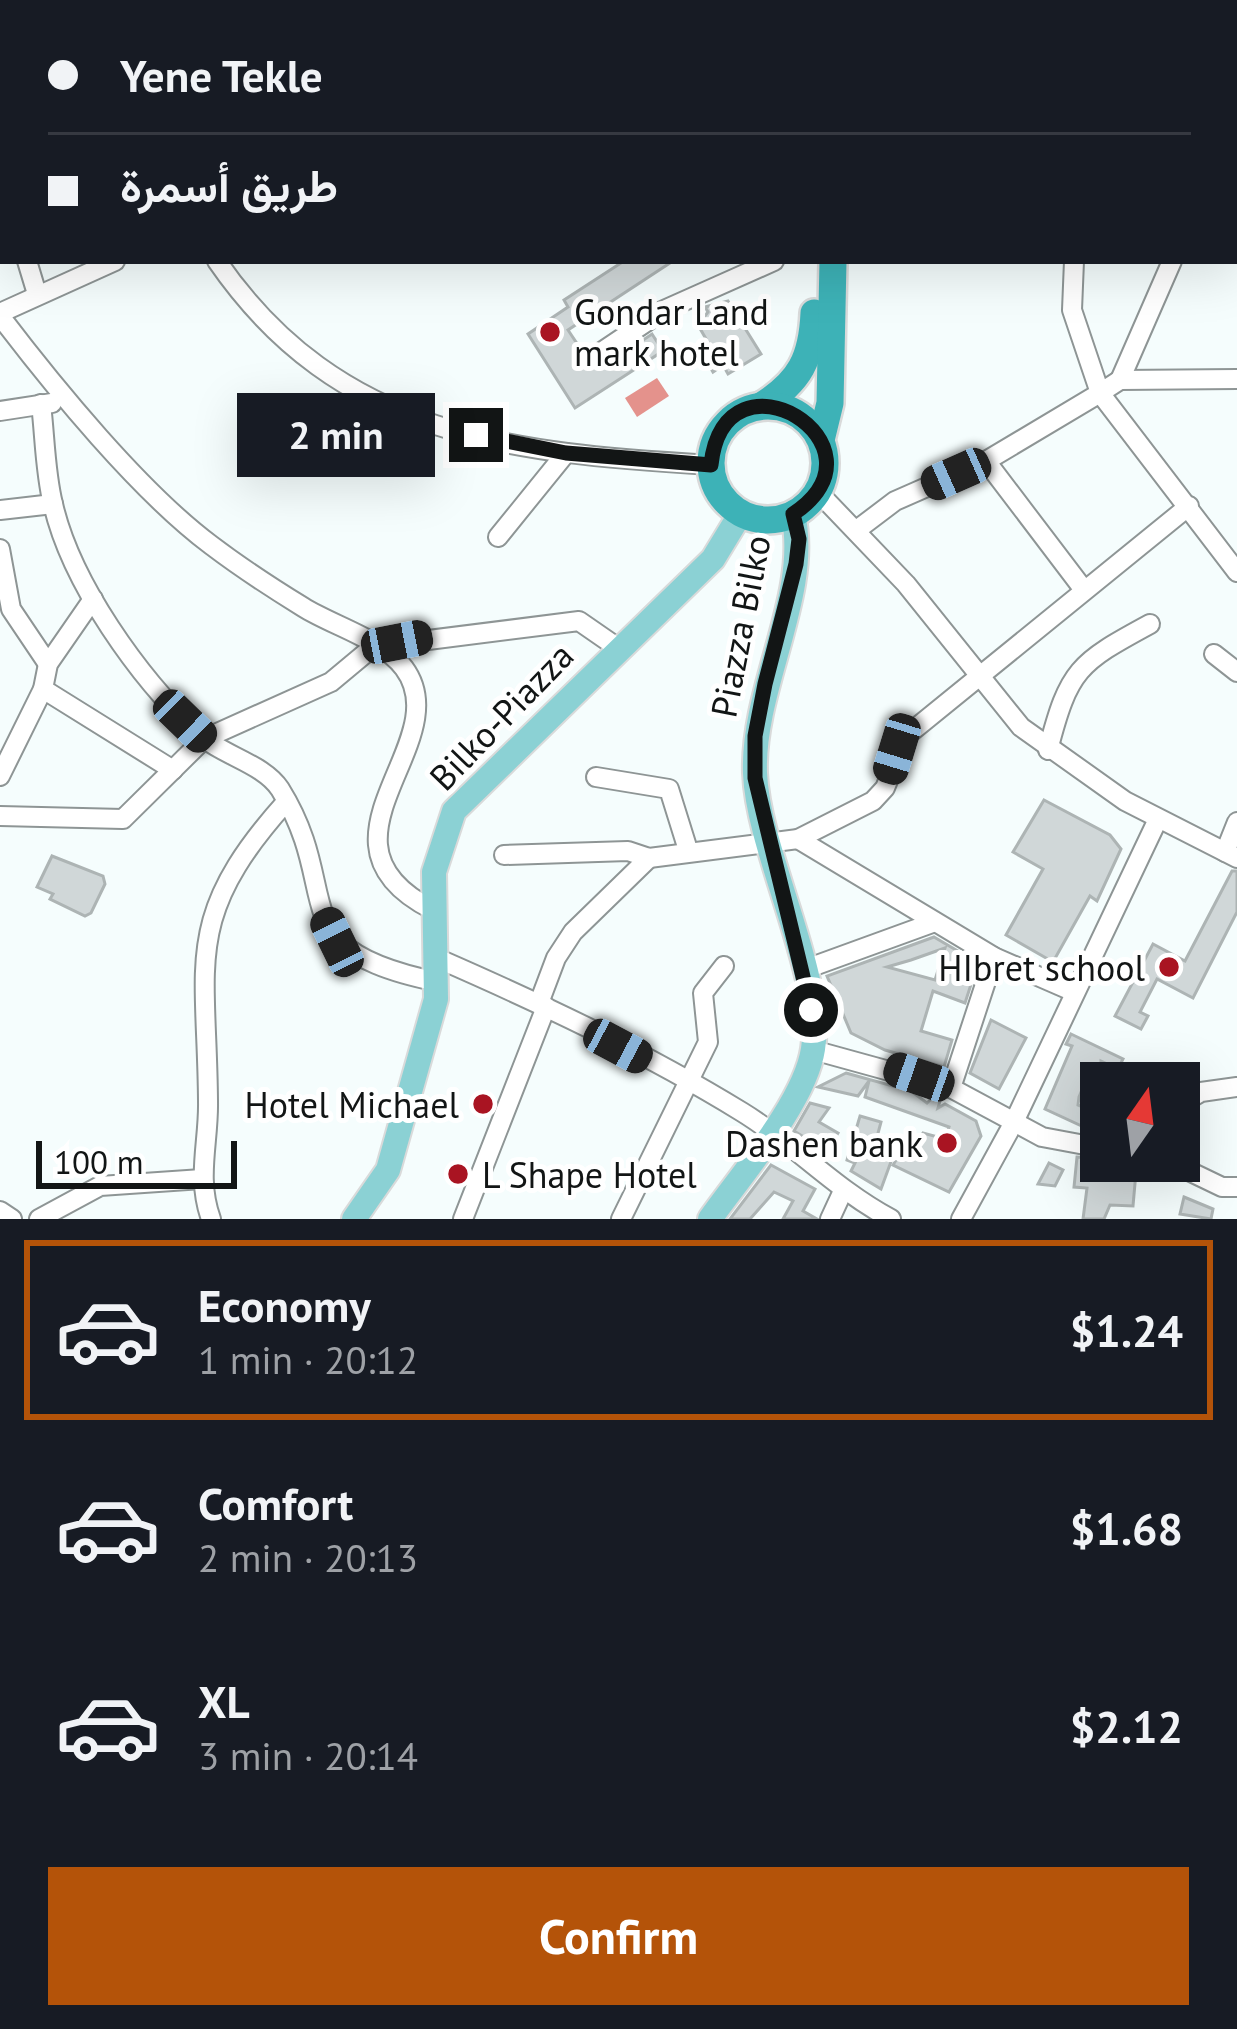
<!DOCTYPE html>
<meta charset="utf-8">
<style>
body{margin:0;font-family:"PT Sans",Vazirmatn,sans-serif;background:#242831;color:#f1f3f6;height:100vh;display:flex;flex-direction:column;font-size:45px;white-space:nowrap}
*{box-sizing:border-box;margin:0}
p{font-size:39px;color:#9ea1a6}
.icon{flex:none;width:66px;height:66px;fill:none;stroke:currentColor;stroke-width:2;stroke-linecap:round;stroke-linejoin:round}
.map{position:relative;height:1219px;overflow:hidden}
.sheet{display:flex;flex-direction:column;background:#171b24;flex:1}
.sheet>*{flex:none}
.hud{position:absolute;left:0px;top:0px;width:1239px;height:264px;box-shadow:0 12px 48px #0002;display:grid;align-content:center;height:264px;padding:0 48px;background:#171b24}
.needle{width:78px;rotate:14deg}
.buttons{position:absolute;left:1080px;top:1062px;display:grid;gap:24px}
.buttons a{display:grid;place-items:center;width:120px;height:120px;border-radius:0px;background:#171b24;box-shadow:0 12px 48px #0002;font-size:60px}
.scale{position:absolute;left:36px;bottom:30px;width:201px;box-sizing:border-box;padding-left:12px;border:6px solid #121515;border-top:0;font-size:33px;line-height:42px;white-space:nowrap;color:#121515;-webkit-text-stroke:9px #fff;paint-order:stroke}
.end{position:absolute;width:54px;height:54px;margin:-27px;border:15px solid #121515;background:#fff;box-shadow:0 0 0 6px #fff}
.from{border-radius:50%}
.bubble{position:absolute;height:84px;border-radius:0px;background:#171b24;box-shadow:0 12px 48px #0002;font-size:39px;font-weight:600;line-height:84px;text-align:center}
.car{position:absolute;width:36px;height:72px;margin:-36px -18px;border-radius:15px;box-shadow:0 0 9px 3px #0007;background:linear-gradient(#222 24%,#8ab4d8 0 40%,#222 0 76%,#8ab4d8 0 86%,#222 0)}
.hud b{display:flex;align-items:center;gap:42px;height:114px;font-size:45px}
.hud b+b{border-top:3px solid #363941}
.hud i{width:30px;height:30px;background:#f1f3f6}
ul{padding:21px 0 0;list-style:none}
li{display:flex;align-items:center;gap:36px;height:180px;margin:0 24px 18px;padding:0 24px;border:6px solid transparent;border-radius:0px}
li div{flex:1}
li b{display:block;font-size:45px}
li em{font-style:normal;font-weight:600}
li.on{border-color:#b45309}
li>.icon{width:108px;height:108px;stroke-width:1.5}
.action{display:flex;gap:24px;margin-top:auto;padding:24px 48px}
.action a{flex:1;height:138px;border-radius:0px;background:#b45309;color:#fff;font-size:48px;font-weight:600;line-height:138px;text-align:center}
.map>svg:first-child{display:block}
.water{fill:#e4928c}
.building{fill:#d0d7d8;stroke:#adb4b4;stroke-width:3;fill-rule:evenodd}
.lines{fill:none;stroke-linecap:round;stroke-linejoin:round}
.minor-casing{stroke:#8e9595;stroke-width:22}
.major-casing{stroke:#d9dada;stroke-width:28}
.highway-casing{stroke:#d9dada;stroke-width:32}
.minor{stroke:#fff;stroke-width:18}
.major{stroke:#8bd1d4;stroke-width:24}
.highway{stroke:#3db2b7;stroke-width:27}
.route{stroke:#121515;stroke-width:15}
.poi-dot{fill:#a91422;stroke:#fff;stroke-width:4.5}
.labels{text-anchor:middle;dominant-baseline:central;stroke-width:10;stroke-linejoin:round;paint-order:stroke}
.poi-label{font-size:36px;fill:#121515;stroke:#fff;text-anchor:end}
.street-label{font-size:36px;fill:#121515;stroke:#fff}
</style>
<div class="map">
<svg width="1237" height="1219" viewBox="0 0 1237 1219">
<rect width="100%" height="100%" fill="#f5fdfd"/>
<path class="water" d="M657 378 669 396 637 417 625 398Z"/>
<g class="building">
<path d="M624 261H673L568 330 582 351V363L600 369 652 334 663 351 575 408 528 334 568 307 564 300Z"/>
<path d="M728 301 761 354 728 374 723 365 713 372 704 357 713 351 698 325 708 312 705 307Z"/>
<path d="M1044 800 1110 835 1121 849 1097 901 1090 896 1053 962 1006 935 1043 869 1013 852Z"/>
<path d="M52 856 103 876 105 884 91 913 85 916 50 899 53 894 37 887Z"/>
<path d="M1232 871H1237V912L1193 998 1157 979 1140 1012 1148 1016 1141 1029 1115 1016 1153 944 1185 961Z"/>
<path d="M934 937 978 963 965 1003 933 991 921 1031 952 1040 944 1067 885 1050 851 1033 827 976ZM945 948 935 980 887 967 911 960Z"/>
<path d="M991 1020 1026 1038 999 1089 970 1073Z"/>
<path d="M1071 1034 1123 1059 1118 1069 1101 1061V1085L1087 1078 1079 1097 1078 1105 1101 1114 1099 1134 1045 1109 1072 1046 1066 1044Z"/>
<path d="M846 1073 911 1091 927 1103 933 1097 940 1101 938 1108 945 1104 976 1121 981 1136 949 1192 893 1165 905 1145 913 1150 923 1133 945 1139 949 1127 865 1097 869 1081 858 1096 818 1087Z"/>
<path d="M810 1103 829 1108 819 1122 838 1133 827 1151 794 1131Z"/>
<path d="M860 1116 881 1122 873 1152 892 1159 881 1189 851 1171 855 1163 847 1160Z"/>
<path d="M1077 1157 1137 1161 1133 1206 1110 1205 1104 1219H1083L1087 1188 1074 1187Z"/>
<path d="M1049 1163 1063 1170 1055 1186 1038 1184Z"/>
<path d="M771 1165 815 1189 803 1211 817 1219H783L793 1201 774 1192 750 1219H730Z"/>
<path d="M1184 1197 1213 1209 1211 1219 1180 1214Z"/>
</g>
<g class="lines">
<defs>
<g id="minor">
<path d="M1012 0 1013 3"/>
<path d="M1214 0V3"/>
<path d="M930 3 931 0"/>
<path d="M0 42 3 43"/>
<path d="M0 179 3 181"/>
<path d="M0 203 3 195"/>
<path d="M0 219 3 225"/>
<path d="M27 261 37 294"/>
<path d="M217 261C339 438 512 453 711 465"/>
<path d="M0 313 115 261"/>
<path d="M0 316C54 387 140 492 211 545 240 567 272 588 303 607 333 626 382 639 404 668 460 743 298 842 433 910"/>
<path d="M594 357 664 310 774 261"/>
<path d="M1237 379 1120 380 1100 393 1237 572"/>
<path d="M1120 380 1172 261"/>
<path d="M41 404C45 437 45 472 53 504 71 583 139 678 198 733 220 755 263 763 280 789 346 895 276 949 438 982"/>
<path d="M0 411 52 403"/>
<path d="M986 461 1084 590"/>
<path d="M818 492 906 584 1021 727 1125 801 1237 858"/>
<path d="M0 510 53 504"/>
<path d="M858 529 895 501 986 461 1100 393 1072 310 1074 261"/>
<path d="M498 537 566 453"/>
<path d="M0 549 11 609 48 664"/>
<path d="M1214 654 1237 672"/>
<path d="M43 689 173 770"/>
<path d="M1048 750C1069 669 1078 663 1150 624"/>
<path d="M0 776 43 689 48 664 93 599"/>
<path d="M596 777 669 789 688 850"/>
<path d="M0 816 123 819 204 739 331 682 373 647 579 621 618 648"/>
<path d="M798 839 994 957 1072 991"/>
<path d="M1225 852 1237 822"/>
<path d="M504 855 628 851 649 858 798 839 873 801 885 788 906 736 1189 506"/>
<path d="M439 959C542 1004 646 1053 742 1112 796 1145 832 1187 891 1219"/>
<path d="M803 970 935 922"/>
<path d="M539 1003 556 958 573 932 649 858"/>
<path d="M813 1050 951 1088 1042 1137 1101 1148"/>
<path d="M951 1088 994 957"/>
<path d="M1179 1105 1201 1092 1237 1087"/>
<path d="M1168 1161 1222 1187H1237"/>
<path d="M0 1211 12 1219"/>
<path d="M39 1219 100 1186 202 1179"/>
<path d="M211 1219C196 1178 209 1142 208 1101 207 961 182 918 286 802"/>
<path d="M463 1219 546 1007"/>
<path d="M621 1219 708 1042 703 993 724 966"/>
<path d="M830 1219 842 1193"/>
<path d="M961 1219 1014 1122 1158 819"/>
</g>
<g id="major">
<path d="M354 1219 388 1170 436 999 434 872 454 811 713 559 741 513"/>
<path d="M710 1219C741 1175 805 1102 813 1049 825 977 758 853 755 773 752 687 811 594 793 514"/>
</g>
<g id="highway">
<path d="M845 3V0"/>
<path d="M761 406C800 382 812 358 814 313"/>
<circle cx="768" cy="463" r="57"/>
<path d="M821 440 830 403 833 261"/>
</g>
</defs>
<use href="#minor" class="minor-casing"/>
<use href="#major" class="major-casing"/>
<use href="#highway" class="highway-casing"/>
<use href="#minor" class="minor"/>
<use href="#major" class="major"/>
<use href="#highway" class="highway"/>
</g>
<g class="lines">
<path class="route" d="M476 435 566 453 711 465C724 339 898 445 793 514L799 539 796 564 765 684 755 736V778L811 1010"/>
</g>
<g class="poi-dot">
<circle cx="550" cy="332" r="12"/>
<circle cx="1169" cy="967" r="12"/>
<circle cx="483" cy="1104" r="12"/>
<circle cx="947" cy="1143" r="12"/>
<circle cx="458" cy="1174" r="12"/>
</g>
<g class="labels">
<g class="poi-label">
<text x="574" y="311" text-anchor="start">Gondar Land<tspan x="574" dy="41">mark hotel</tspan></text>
<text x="1145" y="967">HIbret school</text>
<text x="459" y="1104">Hotel Michael</text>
<text x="923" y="1143">Dashen bank</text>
<text x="482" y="1174" text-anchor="start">L Shape Hotel</text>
</g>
<g class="street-label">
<text transform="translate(740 626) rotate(-79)">Piazza Bilko</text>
<text transform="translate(501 716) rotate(-46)">Bilko-Piazza</text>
</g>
</g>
</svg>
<div class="buttons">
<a><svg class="needle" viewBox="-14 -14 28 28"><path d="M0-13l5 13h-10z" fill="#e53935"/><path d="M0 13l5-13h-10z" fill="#9ea1a6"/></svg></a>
</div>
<div class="scale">100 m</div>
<i class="end from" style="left:811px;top:1010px"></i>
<i class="end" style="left:476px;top:435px"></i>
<div class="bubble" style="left:237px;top:393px;width:198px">2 min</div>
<i class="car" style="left:956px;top:474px;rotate:246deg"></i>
<i class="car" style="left:397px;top:642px;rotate:79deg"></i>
<i class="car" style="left:185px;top:721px;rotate:134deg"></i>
<i class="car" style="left:897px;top:749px;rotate:197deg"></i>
<i class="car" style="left:337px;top:942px;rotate:334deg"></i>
<i class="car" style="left:618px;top:1046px;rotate:118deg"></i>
<i class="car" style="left:919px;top:1077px;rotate:289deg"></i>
<div class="hud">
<b><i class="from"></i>Yene Tekle</b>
<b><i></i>طريق أسمرة</b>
</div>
</div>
<section class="sheet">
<ul>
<li class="on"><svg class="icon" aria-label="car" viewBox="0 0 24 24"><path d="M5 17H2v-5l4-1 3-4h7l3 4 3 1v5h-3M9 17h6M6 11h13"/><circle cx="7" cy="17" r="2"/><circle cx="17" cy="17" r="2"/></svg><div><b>Economy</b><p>1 min · 20:12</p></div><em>$1.24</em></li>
<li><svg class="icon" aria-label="car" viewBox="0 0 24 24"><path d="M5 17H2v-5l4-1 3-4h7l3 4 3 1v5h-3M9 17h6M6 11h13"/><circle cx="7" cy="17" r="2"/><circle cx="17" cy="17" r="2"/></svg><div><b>Comfort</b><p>2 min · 20:13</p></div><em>$1.68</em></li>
<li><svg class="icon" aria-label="car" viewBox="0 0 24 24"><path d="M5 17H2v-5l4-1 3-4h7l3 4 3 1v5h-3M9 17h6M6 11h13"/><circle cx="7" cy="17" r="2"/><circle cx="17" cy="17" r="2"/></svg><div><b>XL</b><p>3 min · 20:14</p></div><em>$2.12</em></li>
</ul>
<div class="action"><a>Confirm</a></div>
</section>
